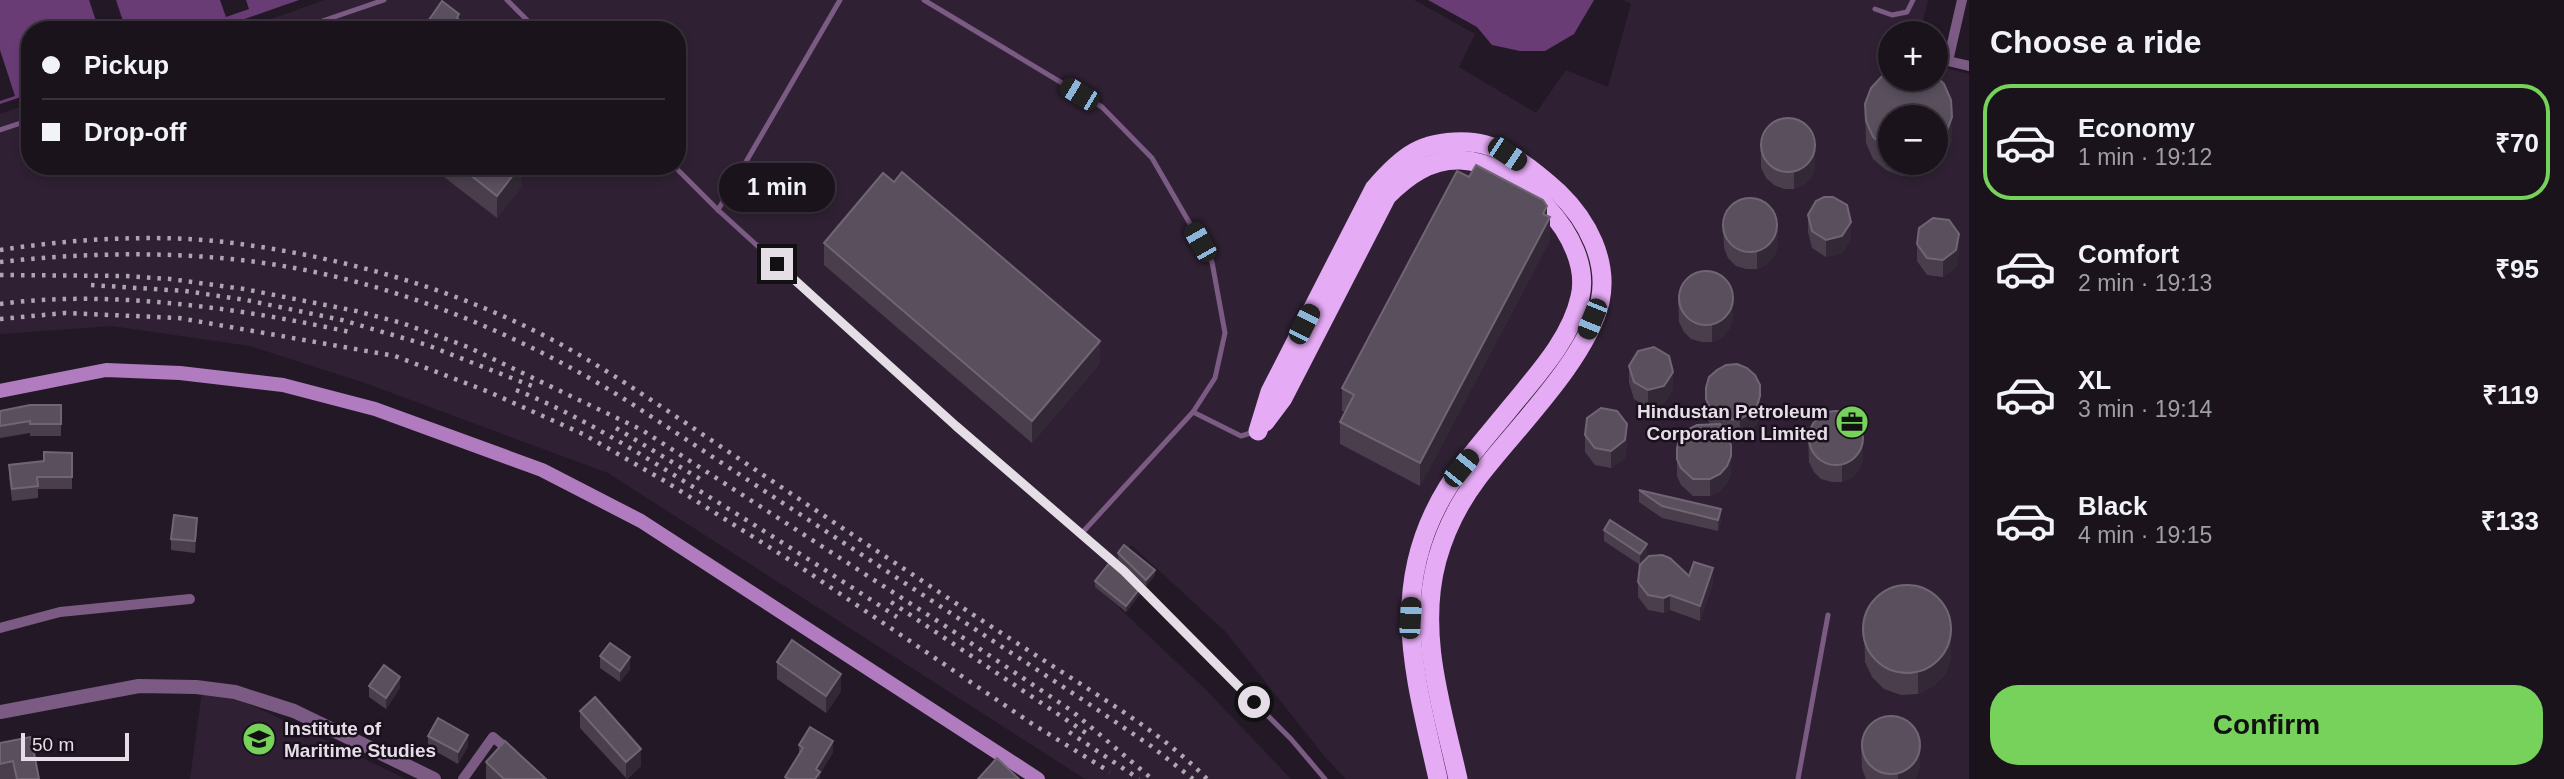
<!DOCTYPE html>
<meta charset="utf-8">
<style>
body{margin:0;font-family:Arial,sans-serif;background:#231c25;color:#f1f3f6;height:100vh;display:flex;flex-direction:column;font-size:26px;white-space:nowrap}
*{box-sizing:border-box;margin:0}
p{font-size:23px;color:#9f9ea3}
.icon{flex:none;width:38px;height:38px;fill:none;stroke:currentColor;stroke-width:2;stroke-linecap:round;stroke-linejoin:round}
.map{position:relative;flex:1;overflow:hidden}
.drawer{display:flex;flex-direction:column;background:#1a131c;width:595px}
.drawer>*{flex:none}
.banner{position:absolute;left:21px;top:21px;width:665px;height:154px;border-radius:28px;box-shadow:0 4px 10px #0003,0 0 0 2px #38323b;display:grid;align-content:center;height:154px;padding:0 21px;background:#1a131c}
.controls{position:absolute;left:1878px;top:21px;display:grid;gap:14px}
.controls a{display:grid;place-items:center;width:70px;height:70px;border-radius:50%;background:#1a131c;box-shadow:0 4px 10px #0003,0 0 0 2px #38323b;font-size:35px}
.scale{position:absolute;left:21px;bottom:18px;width:108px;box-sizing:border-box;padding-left:7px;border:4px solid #e5dee7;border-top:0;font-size:19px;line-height:24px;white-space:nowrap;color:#e5dee7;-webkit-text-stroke:5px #1a101d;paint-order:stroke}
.end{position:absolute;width:32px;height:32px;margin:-16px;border:9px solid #e5dee7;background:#111;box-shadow:0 0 0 4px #111}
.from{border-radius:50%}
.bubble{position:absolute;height:49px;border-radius:24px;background:#1a131c;box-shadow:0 4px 10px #0003,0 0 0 2px #38323b;font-size:23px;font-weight:700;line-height:49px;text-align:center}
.car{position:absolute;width:21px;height:42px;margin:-21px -10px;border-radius:9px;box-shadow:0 0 5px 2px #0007;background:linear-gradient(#222 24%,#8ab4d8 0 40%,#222 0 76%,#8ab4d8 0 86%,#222 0)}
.banner b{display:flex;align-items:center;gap:24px;height:66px;font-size:26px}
.banner b+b{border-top:2px solid #38323b}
.banner i{width:18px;height:18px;background:#f1f3f6}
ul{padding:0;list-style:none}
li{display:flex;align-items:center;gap:21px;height:116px;margin:0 14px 10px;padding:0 7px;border:4px solid transparent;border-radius:28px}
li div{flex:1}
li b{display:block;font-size:26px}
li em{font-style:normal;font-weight:700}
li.current{border-color:#76d25a}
li>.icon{width:63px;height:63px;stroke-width:1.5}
h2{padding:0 21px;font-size:32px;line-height:84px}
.cta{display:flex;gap:14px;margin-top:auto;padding:14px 21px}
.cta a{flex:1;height:80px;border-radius:28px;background:#76d25a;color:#111;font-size:28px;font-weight:700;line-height:80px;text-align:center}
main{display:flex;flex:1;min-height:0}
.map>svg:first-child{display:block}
.built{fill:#2f2133;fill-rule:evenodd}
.water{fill:#693c75}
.pier{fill:#231926}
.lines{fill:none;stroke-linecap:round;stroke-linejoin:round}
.service{stroke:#7b5a83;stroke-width:5}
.minor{stroke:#7b5a83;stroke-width:10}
.tertiary{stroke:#7b5a83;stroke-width:14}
.secondary{stroke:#b17cbf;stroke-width:14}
.trunk{stroke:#e6abf5;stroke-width:19}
.rail{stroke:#aea7b1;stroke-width:4.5;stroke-dasharray:3.5 7;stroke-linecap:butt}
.wall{fill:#4a3e4d;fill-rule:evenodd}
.shaded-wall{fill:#332836}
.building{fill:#5a4f5d;stroke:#706673;stroke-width:2}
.route{stroke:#e5dee7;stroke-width:9}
.labels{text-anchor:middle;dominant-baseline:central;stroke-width:5;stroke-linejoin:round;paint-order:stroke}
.poi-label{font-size:19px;font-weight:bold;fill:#e5dee7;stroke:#1a101d;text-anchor:end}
</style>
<main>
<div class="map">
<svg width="1969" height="779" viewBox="0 0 1969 779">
<rect width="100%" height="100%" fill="#231926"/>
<g class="built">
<path d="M325 0H1414L1475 34 1459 67 1536 113 1566 70 1608 87 1631 4 1624 0H1928L1920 33H1890V79H1936V66L1969 74V779H1346L1325 757 1225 631 1131 545 1100 590 1205 689 1291 779H1085L608 473 365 383 250 346 112 326 0 334V114L30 103V166H677V30H240ZM1890 117H1936V163H1890Z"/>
<path d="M202 692 241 700 406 779H190Z"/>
</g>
<g class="water">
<path d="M0 0H299L213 30H30V94L0 104Z"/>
<path d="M1428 0H1594L1574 34 1545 51H1520L1492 45 1477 27Z"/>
</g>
<g class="pier">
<path d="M89 0H116L126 30H99Z"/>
<path d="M220 0H246L249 9 226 17Z"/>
<path d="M0 50 15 96 0 101Z"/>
</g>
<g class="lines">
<g class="service">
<path d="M507 0 537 30"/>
<path d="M924 0 1102 107 1152 158 1212 262 1225 333 1215 378 1193 412 1081 534"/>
<path d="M1875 9 1892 15 1907 12 1913 0"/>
<path d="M296 30 384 0"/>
<path d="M0 130 30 120"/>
<path d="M674 166 718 210 955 426 1124 571 1291 739 1325 779"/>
<path d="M718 210 840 0"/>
<path d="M1193 412 1241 436 1254 432"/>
<path d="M1798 779 1828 615"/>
</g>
<g class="minor">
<path d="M1962 0 1948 61 1969 66"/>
<path d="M0 628 60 612 190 599"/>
<path d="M463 779 493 737 511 752"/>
</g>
<path class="tertiary" d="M0 712 139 686 196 687 235 692 294 711 434 779"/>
<path class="secondary" d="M0 391 106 370 180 373 283 385 375 409 542 470 641 521 1038 779"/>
<g class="trunk">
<path d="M1265 422 1283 398 1387 196C1407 176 1430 159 1460 160 1517 162 1594 238 1580 297 1571 339 1536 376 1510 408 1489 434 1466 459 1448 487 1386 586 1415 675 1438 779"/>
<path d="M1258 431 1270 392 1374 189C1402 156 1422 140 1468 142 1501 143 1535 171 1559 193 1587 220 1609 261 1600 302 1586 361 1513 431 1477 479 1459 503 1445 531 1437 560 1417 634 1442 707 1458 779"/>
</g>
<g class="rail">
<path d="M0 250C71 239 153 234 225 242 340 256 459 289 562 345 616 375 666 410 717 444 787 491 857 538 927 584 976 617 1026 649 1076 681 1122 711 1168 739 1207 779"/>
<path d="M0 262C81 253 167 251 249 261 381 277 517 331 629 402L1083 700 1151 746 1193 779"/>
<path d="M0 275 126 276 170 279 244 289 356 311 402 323 468 347 642 430 956 633 1072 711 1152 779"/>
<path d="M91 285 185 291 246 300 342 320 427 345 532 386"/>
<path d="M0 304C110 289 246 309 354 333"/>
<path d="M0 319 65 313 179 318 395 356 489 392 583 434 663 480 796 564 1034 725 1110 772"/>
<path d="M516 390C577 414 634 450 690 485 760 528 829 572 897 617"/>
<path d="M616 428 700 479"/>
<path d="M891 602 1086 733"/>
<path d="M1069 732 1139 779"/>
</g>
</g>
<g class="wall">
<path d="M1865 104 1952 139 1946 156 1934 168 1919 175 1902 176 1886 170 1873 159 1866 143ZM1890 117 1936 163H1890Z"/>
<path d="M1761 141 1815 166 1812 176 1804 184 1794 189H1784L1774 185 1766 178 1761 168Z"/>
<path d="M430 166H522V186L497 218Z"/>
<path d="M1808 215 1851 239 1842 253 1826 257 1812 248 1808 232Z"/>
<path d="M1547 216 1550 240 1420 486 1340 444V422L1345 412 1342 411V388Z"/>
<path d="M1723 221 1778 246 1774 256 1767 264 1757 269H1746L1736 266 1728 258 1724 248Z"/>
<path d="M824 243 1100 363 1032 443 824 265Z"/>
<path d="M1917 244 1959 251 1956 267 1943 277 1927 275 1917 261Z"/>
<path d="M1678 294 1733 319 1729 329 1722 337 1712 342H1702L1691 339 1684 332 1679 322Z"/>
<path d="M1629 366 1673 389 1664 403 1648 408 1634 399 1629 383Z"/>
<path d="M1706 388 1760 413 1757 423 1749 431 1740 436H1726L1731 473 1727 483 1720 491 1710 496H1693L1681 485 1677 476V448L1710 424 1706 416Z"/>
<path d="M61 405V436H30V433L0 438V411Z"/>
<path d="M1808 434 1863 459 1859 469 1852 477 1842 482H1832L1821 479 1814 472 1809 462Z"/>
<path d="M1585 435 1627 441 1625 458 1611 468 1595 465 1585 452Z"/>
<path d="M72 453V489H38V498L12 501 9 477V465L44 461Z"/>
<path d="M1639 490 1721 521 1718 531 1662 518 1639 502Z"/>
<path d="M197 529 195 553 171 550V539Z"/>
<path d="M1604 530 1647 556 1640 565 1604 541Z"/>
<path d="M1118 553 1155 575 1146 586 1118 559Z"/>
<path d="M1689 576 1713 583 1700 621 1670 610 1664 613 1648 610 1638 597V582Z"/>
<path d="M1095 581 1140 594 1126 612 1095 587Z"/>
<path d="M1864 622 1951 657 1945 674 1933 686 1918 694 1901 695 1884 689 1872 677 1865 662Z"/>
<path d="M600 656 630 669 620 682 600 668Z"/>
<path d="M777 662 841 691 826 713 777 679Z"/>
<path d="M369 686 400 688 386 709 369 697Z"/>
<path d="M580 711 641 766 627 779 580 728Z"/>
<path d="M428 736 468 746 458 764 428 747Z"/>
<path d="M1861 740 1920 766 1916 777 1914 779H1866L1862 769Z"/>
<path d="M0 743 39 779H0Z"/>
<path d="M799 745 833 752 820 774V779H785V777L799 755Z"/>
<path d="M486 762 546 779H486Z"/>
</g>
<g class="shaded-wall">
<path d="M1952 117V139L1946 156 1934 168 1919 175V163H1936V145Z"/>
<path d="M1815 149V166L1812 176 1804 184 1794 189V172Z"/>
<path d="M520 166H522V186L497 218V196Z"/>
<path d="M1547 206V222L1550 217V240L1420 486V463Z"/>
<path d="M1851 222V239L1842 253 1826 257V240Z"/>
<path d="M1778 229V246L1774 256 1767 264 1757 269V252Z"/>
<path d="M1959 234V251L1956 267 1943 277V260Z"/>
<path d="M1733 302V319L1729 329 1722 337 1712 342V325Z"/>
<path d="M1100 341V363L1032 443V421Z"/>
<path d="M1673 372V389L1664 403 1648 408V390Z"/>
<path d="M1760 396V413L1757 423 1749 431 1740 436V419Z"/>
<path d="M1627 424V441L1625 458 1611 468V451Z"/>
<path d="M1863 442V459L1859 469 1852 477 1842 482V465Z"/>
<path d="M1731 456V473L1727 483 1720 491 1710 496V479Z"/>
<path d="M1721 509V521L1718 531V520Z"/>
<path d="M197 518V529L195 553V541Z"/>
<path d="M1647 544V556L1640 565V554Z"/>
<path d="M1713 568V583L1700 621V606Z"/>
<path d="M1155 570V575L1146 586V580Z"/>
<path d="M1140 588V594L1126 612V606Z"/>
<path d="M1670 595V610L1664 613V598Z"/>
<path d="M1951 635V657L1945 674 1933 686 1918 694V671Z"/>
<path d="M630 657V669L620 682V671Z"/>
<path d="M841 674V691L826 713V696Z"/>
<path d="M400 677V688L386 709V698Z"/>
<path d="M468 735V746L458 764V752Z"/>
<path d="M833 741V752L820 774V779H815L816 769Z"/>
<path d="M641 749V766L626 779V762Z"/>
<path d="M1920 749V766L1916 777 1914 779H1898V774Z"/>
</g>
<g class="building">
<path d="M442 1 459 14 457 18 473 30H422Z"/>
<path d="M1890 71V79H1936V76L1944 84 1951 100 1952 117 1946 133 1936 145V117H1890V150L1886 148 1873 137 1866 121 1865 104 1871 88 1883 75Z"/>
<circle cx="1788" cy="145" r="27"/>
<path d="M1476 165 1543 200 1547 206 1543 214 1550 217 1420 463 1340 422 1354 395 1342 388 1457 171 1469 177Z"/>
<path d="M459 166H520L497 196Z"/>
<path d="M902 172 1100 341 1032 421 824 243 883 173 894 182Z"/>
<path d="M1824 197H1833L1847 205 1851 222 1842 236 1826 240 1812 231 1808 215 1816 201Z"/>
<circle cx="1750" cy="225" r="27"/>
<path d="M1933 218 1949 220 1959 234 1956 250 1943 260 1927 258 1917 244 1919 228Z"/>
<circle cx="1706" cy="298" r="27"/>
<path d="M1654 347 1669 356 1673 372 1664 386 1648 390 1634 382 1629 366 1638 351Z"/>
<path d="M1737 364 1747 368 1755 375 1760 385V396L1757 406 1749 414 1740 419 1716 420 1706 399V388L1709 377 1717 370 1726 365Z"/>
<path d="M30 405H61V424H30V421L0 426V411Z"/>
<path d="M1601 408 1617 411 1627 424 1625 440 1611 451 1595 448 1585 435 1587 418Z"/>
<circle cx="1836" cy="438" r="27"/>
<path d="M1720 424 1731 445V456L1727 466 1720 474 1710 479H1693L1681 468 1677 459V448L1680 438 1687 430 1697 425Z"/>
<path d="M44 452 72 453V477H37L38 486 12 489 9 465 44 461Z"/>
<path d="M1639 490 1721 509 1718 520 1662 506Z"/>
<path d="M174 515 197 518 195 541 171 539Z"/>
<path d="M1610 520 1647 544 1640 554 1604 530Z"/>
<path d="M1124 545 1155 570 1146 580 1118 553Z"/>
<path d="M1662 555 1670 558 1689 576 1694 562 1713 568 1700 606 1670 595 1664 598 1648 595 1638 582 1640 565 1649 556Z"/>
<path d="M1111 561 1140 588 1126 606 1095 581Z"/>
<circle cx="1907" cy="629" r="44"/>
<path d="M792 640 841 674 826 696 777 662Z"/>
<path d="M610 643 630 657 620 671 600 656Z"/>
<path d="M384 665 400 677 386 698 369 686Z"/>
<path d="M595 697 641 749 626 762 580 711Z"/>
<circle cx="1891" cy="745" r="29"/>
<path d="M438 718 468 735 458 752 428 736Z"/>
<path d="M810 727 833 741 816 769 820 772 815 779H789L785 777 803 748 799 745Z"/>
<path d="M31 737 39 779H17L13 761 0 764V743Z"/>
<path d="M505 741 546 779H504L486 762Z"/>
<path d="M997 758 1019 779H978Z"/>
</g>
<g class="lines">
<path class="route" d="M777 264 956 426 1124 571 1254 702"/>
</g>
<defs>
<symbol id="office-disc" viewBox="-11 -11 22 22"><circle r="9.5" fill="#76d25a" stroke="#1a101d"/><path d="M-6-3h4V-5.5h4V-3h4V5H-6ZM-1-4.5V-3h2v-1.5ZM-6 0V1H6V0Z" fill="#111"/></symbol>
<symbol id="university-disc" viewBox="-11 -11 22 22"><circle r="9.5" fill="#76d25a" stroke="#1a101d"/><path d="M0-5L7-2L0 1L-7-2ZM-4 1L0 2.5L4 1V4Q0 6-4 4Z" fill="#111"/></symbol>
</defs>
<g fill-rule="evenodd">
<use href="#office-disc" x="1833" y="403" width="38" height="38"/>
<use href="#university-disc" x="240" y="720" width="38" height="38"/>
</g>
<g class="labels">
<g class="poi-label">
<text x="1828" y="411">Hindustan Petroleum<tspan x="1828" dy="22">Corporation Limited</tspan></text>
<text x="284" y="728" text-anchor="start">Institute of<tspan x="284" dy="22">Maritime Studies</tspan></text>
</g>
</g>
</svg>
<div class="controls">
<a>+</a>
<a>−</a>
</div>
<div class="scale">50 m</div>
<i class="end from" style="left:1254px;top:702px"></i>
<i class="end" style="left:777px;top:264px"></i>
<div class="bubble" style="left:719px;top:163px;width:116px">1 min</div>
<i class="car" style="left:1079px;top:94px;rotate:301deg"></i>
<i class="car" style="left:1507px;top:154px;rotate:124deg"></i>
<i class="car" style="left:1200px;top:242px;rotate:330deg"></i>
<i class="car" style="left:1592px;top:319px;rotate:202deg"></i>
<i class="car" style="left:1304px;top:324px;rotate:27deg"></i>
<i class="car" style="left:1461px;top:468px;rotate:39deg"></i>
<i class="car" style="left:1410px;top:618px;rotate:3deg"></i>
<div class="banner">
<b><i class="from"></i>Pickup</b>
<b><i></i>Drop-off</b>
</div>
</div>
<section class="drawer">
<h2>Choose a ride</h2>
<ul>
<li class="current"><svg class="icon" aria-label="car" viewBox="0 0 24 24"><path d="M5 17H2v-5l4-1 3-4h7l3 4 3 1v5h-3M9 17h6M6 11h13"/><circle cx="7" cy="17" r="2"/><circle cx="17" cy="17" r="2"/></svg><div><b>Economy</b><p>1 min · 19:12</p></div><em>₹70</em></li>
<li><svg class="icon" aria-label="car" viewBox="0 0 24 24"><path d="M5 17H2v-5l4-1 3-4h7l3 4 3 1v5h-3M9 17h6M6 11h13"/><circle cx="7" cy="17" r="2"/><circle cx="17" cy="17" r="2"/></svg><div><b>Comfort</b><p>2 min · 19:13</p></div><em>₹95</em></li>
<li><svg class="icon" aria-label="car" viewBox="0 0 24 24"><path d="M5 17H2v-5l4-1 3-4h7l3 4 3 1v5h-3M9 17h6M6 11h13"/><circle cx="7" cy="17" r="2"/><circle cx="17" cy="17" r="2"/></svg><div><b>XL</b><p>3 min · 19:14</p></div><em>₹119</em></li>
<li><svg class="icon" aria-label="car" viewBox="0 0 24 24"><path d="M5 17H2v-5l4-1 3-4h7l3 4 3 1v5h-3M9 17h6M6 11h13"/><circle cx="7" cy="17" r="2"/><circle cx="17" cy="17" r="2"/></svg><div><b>Black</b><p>4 min · 19:15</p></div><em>₹133</em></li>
</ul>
<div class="cta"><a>Confirm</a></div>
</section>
</main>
